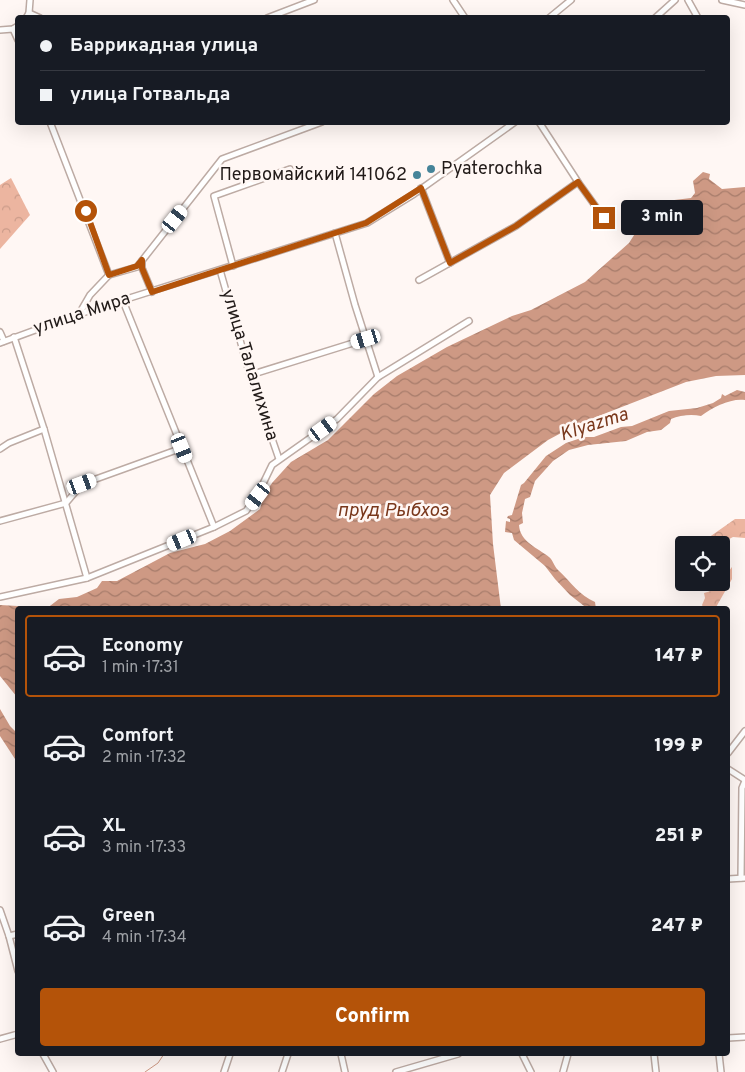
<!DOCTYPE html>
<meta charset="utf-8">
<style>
body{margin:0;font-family:Overpass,sans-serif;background:#242831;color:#f1f3f6;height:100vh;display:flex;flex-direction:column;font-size:19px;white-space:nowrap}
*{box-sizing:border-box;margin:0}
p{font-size:16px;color:#9ea1a6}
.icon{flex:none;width:28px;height:28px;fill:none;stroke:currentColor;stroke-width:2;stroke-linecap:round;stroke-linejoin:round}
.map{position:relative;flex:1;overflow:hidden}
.side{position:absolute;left:15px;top:606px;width:715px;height:450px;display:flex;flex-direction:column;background:#171b24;border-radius:5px;box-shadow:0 5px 20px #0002}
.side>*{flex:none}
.hud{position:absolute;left:15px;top:15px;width:715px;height:110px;border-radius:5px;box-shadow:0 5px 20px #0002;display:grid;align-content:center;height:110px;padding:0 25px;background:#171b24}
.buttons{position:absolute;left:675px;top:536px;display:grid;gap:10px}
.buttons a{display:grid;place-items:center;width:55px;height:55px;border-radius:5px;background:#171b24;box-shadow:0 5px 20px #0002;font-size:25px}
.end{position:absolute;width:22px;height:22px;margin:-11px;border:6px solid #b45309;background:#fff;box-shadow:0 0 0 2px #fff}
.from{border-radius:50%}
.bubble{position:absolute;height:35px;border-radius:5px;background:#171b24;box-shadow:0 5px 20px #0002;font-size:16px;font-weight:800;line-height:35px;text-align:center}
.car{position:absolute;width:15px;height:30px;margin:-15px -8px;border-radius:6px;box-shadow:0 0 4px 1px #0007;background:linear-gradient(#fff 24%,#345 0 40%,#fff 0 76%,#345 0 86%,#fff 0)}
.hud b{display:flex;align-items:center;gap:18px;height:48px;font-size:19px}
.hud b+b{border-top:1px solid #363941}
.hud i{width:12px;height:12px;background:#f1f3f6}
ul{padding:9px 0 0;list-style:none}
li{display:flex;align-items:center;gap:15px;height:82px;margin:0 10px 8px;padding:0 15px;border:2px solid transparent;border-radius:5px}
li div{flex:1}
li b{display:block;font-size:19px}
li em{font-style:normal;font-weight:800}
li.selected{border-color:#b45309}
li>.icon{width:45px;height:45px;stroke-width:1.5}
.primary-button{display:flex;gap:10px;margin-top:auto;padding:10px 25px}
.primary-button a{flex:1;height:58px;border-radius:5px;background:#b45309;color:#fff;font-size:20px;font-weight:800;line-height:58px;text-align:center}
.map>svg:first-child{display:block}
.forest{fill:url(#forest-crowns)}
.water{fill:url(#water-waves)}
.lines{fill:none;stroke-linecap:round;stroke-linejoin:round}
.stream{stroke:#ce9984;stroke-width:1}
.minor-casing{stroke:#bdaba4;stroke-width:8}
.minor{stroke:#fff;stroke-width:5}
.route{stroke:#b45309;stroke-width:6}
.poi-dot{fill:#468499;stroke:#fff7f4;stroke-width:2}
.labels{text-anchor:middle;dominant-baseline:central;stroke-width:5;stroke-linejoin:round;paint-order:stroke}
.poi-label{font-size:18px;fill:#211a18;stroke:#fff7f4;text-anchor:start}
.street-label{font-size:18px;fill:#211a18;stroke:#fff7f4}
.water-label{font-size:19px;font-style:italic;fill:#79371b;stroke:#fff7f4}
</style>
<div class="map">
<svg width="745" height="1072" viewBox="0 0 745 1072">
<defs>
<pattern id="forest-crowns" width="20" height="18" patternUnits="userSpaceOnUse" patternTransform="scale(1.25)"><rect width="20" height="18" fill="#ecb5a0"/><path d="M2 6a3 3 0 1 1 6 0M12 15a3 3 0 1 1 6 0" fill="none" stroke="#ca9b89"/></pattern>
<pattern id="water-waves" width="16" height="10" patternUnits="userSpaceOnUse" patternTransform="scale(1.25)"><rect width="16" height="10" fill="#ce9984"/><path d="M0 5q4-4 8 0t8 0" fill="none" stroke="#a77c6b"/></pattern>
</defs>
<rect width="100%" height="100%" fill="#fff7f4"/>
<g class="forest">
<path d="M11 178 30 215 0 249V185Z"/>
<path d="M735 519H745V538L733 537 718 545H709L708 538Z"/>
<path d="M732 567V579L715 609H704L702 605 705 598 704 593 714 590Z"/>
</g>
<g class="water">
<path d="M703 172 710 174 709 179 722 189 745 187V375L716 376 686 382 578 424 548 440 504 473 490 495 493 544 501 609H46L59 599 77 597 97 588 102 581H117L170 553 205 544 230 531 260 509 264 495 272 483 291 462 328 440 374 394 397 376 447 347 512 316 531 310 585 282 629 243 645 218 658 206 666 201 691 198 695 193 693 181Z"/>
<path d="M737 390 745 392V400C731 398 713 407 701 416 692 414 680 415 671 419L670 423 661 430 647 432 626 441 588 445 569 450 553 461 535 481 530 497 525 499 522 513 523 523 519 525C520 542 538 548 549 557 553 560 554 566 558 570 570 581 580 596 595 602L596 609H588L570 595 555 579 545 566 514 540 512 533 505 532 506 521 510 522V519L507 518 508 516 512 515 521 485 524 483 546 456 566 443 584 437H594L621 427 632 426 669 411 697 408 713 403 721 398 722 394 725 396Z"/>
<path d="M0 605 35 607 39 609H18L17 697 0 676Z"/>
<path d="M0 709 10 726 17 733V762L0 736Z"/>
</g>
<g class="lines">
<path class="stream" d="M145 1072 158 1063 164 1054"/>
<defs>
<g id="minor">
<path d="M453 0 465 18"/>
<path d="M688 0 698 18"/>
<path d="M722 0 745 5"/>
<path d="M29 13 40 18"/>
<path d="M26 18 29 13 30 0"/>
<path d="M267 18 314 0"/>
<path d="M549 18 571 0"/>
<path d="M655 18 675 0"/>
<path d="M13 29 18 40"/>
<path d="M0 30 13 29 18 26"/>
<path d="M50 122 109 275"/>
<path d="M539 122 578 182 604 218"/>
<path d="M421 188 450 263"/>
<path d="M335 233 355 305 378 377"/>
<path d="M142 261V268L152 292"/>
<path d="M233 266 214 196 290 169"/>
<path d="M220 270 250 375 279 459"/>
<path d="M419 280 516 226 578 182"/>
<path d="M123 301 214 527"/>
<path d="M79 314 90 295 109 275 137 267 222 159 322 122"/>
<path d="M0 332 4 341"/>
<path d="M14 337 44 429 87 578"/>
<path d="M0 343 79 314 367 223 414 194 515 122"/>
<path d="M250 375 366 339"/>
<path d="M0 449 9 443 44 429"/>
<path d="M0 521 66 503 82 484 182 448"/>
<path d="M0 597 87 578 214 527 246 511 257 496 272 465 337 419 378 377 469 321"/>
<path d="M728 753 745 731"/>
<path d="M728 769 745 780"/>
<path d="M741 878 742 788 745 781"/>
<path d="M728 879 745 878"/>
<path d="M0 910 9 936 18 971"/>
<path d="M9 936 18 934"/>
<path d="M728 1038 745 1037"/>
<path d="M0 1039 18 1034"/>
<path d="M43 1054 53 1072"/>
<path d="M341 1054 345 1072"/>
<path d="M522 1054 531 1072"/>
<path d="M654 1054 656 1072"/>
<path d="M719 1054 721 1072"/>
<path d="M224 1072 230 1054"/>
<path d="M282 1072 288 1054"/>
<path d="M396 1072 458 1054"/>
<path d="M563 1072 568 1054"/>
</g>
</defs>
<use href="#minor" class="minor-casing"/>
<use href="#minor" class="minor"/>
</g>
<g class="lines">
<path class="route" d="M86 211 109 275 137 266 142 260V268L152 292 366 223 421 188 450 263 516 226 578 182 604 218"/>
</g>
<g class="poi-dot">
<circle cx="431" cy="169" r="5"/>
<circle cx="417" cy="175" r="5"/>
</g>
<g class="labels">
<g class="poi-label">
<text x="441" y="169">Pyaterochka</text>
<text x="407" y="175" text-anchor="end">Первомайский 141062</text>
</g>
<g class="street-label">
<text transform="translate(82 314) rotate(-18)">улица Мира</text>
<text transform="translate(249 365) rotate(73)">улица Талалихина</text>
</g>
<g class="water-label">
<text transform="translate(594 425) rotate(-18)">Klyazma</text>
<text x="393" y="511">пруд Рыбхоз</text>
</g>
</g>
</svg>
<div class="buttons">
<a><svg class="icon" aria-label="locate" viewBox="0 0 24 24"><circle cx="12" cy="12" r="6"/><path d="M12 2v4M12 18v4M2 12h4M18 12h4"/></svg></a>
</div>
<i class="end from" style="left:86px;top:211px"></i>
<i class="end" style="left:604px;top:218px"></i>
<div class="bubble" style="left:621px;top:200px;width:82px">3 min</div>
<i class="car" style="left:175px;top:219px;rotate:39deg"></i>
<i class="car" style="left:366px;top:339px;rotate:253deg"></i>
<i class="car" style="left:323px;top:429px;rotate:54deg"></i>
<i class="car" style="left:182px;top:448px;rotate:158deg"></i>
<i class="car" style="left:82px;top:484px;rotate:70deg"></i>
<i class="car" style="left:258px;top:496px;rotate:217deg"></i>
<i class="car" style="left:182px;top:540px;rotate:248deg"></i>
<div class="hud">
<b><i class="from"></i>Баррикадная улица</b>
<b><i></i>улица Готвальда</b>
</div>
<section class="side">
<ul>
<li class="selected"><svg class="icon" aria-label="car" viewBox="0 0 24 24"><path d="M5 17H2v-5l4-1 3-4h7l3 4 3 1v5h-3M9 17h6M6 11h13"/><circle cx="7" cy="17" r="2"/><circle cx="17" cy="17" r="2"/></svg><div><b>Economy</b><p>1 min · 17:31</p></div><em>147 ₽</em></li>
<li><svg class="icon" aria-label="car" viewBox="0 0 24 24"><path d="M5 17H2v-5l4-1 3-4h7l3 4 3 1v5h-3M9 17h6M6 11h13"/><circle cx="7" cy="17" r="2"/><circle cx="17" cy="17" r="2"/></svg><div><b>Comfort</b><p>2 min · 17:32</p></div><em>199 ₽</em></li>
<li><svg class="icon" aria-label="car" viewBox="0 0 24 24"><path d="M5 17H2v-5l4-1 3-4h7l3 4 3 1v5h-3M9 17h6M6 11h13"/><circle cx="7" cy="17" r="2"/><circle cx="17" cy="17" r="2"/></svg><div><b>XL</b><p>3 min · 17:33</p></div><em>251 ₽</em></li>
<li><svg class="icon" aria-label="car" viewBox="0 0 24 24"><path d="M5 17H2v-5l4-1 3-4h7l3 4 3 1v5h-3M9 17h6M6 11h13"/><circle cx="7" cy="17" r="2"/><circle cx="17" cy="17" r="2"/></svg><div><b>Green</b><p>4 min · 17:34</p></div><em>247 ₽</em></li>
</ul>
<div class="primary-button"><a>Confirm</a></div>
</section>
</div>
